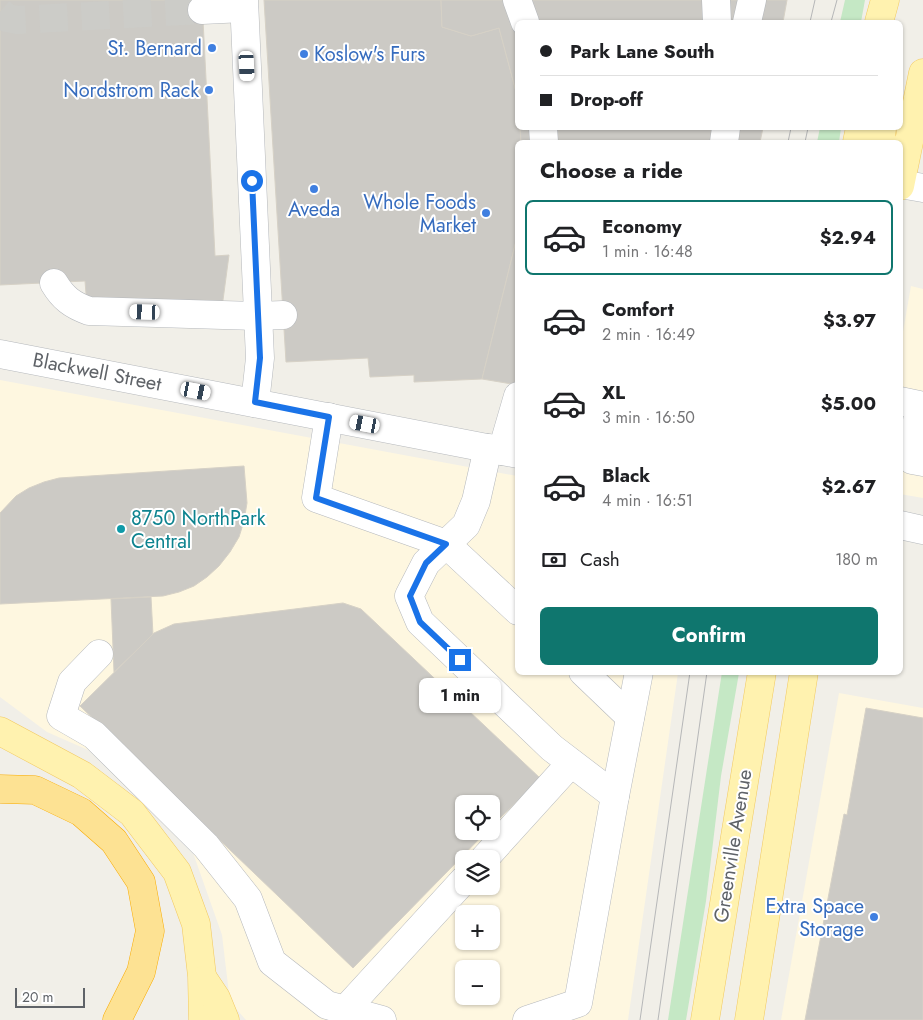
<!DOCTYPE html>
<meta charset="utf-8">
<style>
body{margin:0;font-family:Jost,sans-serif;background:#f6f6f6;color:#202124;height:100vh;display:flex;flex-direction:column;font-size:19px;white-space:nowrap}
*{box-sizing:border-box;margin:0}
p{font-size:16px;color:#757577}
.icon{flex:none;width:28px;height:28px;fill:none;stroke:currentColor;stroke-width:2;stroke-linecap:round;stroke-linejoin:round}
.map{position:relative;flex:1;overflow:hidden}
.details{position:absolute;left:515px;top:140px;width:388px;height:535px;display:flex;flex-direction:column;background:#fff;border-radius:8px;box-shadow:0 1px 4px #0004}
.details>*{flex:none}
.guide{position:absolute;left:515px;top:20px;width:388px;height:110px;border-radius:8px;box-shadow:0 1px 4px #0004;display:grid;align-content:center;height:110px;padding:0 25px;background:#fff}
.fabs{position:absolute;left:455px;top:795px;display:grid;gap:10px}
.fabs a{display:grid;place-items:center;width:45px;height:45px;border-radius:8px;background:#fff;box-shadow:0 1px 4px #0004;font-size:25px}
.scale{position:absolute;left:15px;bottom:12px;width:70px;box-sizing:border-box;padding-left:5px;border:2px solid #5f6368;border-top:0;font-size:14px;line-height:18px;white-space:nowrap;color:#5f6368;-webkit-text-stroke:4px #fff;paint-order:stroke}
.end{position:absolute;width:22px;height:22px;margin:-11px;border:6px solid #1a73e8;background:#fff;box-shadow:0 0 0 2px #fff}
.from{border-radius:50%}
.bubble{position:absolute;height:35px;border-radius:8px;background:#fff;box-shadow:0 1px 4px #0004;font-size:16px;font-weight:700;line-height:35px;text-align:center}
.car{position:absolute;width:15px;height:30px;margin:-15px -8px;border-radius:6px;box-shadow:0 0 4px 1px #0007;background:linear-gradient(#fff 24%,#345 0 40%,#fff 0 76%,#345 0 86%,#fff 0)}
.guide b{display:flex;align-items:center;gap:18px;height:48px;font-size:19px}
.guide b+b{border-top:1px solid #e0e0e0}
.guide i{width:12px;height:12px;background:#202124}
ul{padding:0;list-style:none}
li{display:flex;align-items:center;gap:15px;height:75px;margin:0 10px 8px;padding:0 15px;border:2px solid transparent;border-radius:8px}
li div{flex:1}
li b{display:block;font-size:19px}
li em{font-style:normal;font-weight:700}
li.active{border-color:#0f766e}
li>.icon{width:45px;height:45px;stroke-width:1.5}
h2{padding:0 25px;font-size:22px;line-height:60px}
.pay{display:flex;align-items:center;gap:12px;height:55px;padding:0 25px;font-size:19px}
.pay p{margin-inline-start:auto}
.action{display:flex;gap:10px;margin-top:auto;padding:10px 25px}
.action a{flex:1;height:58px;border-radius:8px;background:#0f766e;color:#fff;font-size:20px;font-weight:700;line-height:58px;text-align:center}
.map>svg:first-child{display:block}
.commercial{fill:#fef7e0;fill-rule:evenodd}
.green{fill:#c5e8c5}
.building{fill:#cccac5;stroke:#d6d1c6}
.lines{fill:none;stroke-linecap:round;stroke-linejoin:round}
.minor-tunnel{stroke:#ccccc8;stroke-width:28;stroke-dasharray:28 14;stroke-linecap:butt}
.minor-casing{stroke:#b5b8bc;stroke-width:29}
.major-casing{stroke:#f2c960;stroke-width:29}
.highway-casing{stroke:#f9ab00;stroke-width:29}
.minor{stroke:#fff;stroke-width:28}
.major{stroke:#fff2af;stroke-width:28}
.highway{stroke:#fde293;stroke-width:28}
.tram{stroke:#b6b7b8;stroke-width:1}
.route{stroke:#1a73e8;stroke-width:6}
.shop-dot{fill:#3f7fe0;stroke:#fff;stroke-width:2}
.culture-dot{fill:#0f9aa8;stroke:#fff;stroke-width:2}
.labels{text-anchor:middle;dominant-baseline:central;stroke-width:4;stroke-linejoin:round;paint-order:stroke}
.shop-label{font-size:20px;fill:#366cbe;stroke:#fff;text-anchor:end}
.street-label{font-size:20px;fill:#5f6368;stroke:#fff}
.culture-label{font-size:20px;fill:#0d838f;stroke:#fff;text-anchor:start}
</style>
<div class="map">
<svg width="923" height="1020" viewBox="0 0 923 1020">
<rect width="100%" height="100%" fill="#f1efe8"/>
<g class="commercial">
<path d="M911 286 923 289V498L900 494V349Z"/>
<path d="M0 380 517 476 518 672 678 673 628 1020H246L230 1002 222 935 192 850 104 757 47 732 0 697ZM464 804H491V831H464ZM464 859H491V886H464ZM464 914H491V941H464ZM464 969H491V996H464Z"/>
<path d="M839 693 923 708V1020H781Z"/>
</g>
<g class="green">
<path d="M845 0H865L861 22H840Z"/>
<path d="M820 128H841L839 142H817Z"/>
<path d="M722 672 739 673 721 776 706 901 686 1020H668Z"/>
</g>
<g class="building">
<path d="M0 0H202L215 256 229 255 221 315 87 306 85 281 0 285Z"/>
<path d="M264 0H441L442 27 471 36 499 28 518 99V128H520L521 142H518V233L482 379 414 382V375L370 377 368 358 286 362Z"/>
<path d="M441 0H787L783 22H518V99L499 28 471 36 442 27Z"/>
<path d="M520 128H763L760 142H521Z"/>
<path d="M518 233V385L482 379Z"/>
<path d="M244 466 247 503 244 521 239 537 230 552 219 566 207 577 194 586 179 592 163 596 0 604V513L16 496 29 488 44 482 59 478Z"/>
<path d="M151 597 153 635 114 672 111 599Z"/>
<path d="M343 603 361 609 540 778 491 827V804H464V831H487L353 968 80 706 154 633 174 624Z"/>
<path d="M866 708 923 718V1020H805L844 814 847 815Z"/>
</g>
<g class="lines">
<path class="minor-tunnel" d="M0 12 7 18 17 20 202 10"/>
<defs>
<g id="minor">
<path d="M244 0 260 358 255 403"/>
<path d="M517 0 525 22"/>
<path d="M716 0 717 22"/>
<path d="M202 10 244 8"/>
<path d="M747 22 752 0"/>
<path d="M543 128 544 142"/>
<path d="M724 142 726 128"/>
<path d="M900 184 923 188"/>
<path d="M54 283C63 298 72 305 89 311L258 316 283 315"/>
<path d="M0 354 518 454"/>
<path d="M900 401 919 405 912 460 923 462"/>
<path d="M329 417 316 498 446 544 518 611"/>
<path d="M488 448 476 501 466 525 426 563 409 596 420 622 552 748 615 796 578 1003 527 1020"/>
<path d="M502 451 518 396"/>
<path d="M900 525 923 530"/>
<path d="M99 654 72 682 61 716 94 735 206 846 248 899 272 962 327 1005 382 1020"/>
<path d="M583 672 630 717"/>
<path d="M615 796 639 672"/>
<path d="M484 859 571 763"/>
<path d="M345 1010 464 880"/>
</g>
<g id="major">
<path d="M879 22 885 0"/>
<path d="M882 128 881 137 883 142"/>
<path d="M857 142 860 128"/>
<path d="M900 186 923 73"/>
<path d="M0 731 82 775 132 813 177 872 196 924 202 976 203 1020"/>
<path d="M204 980 216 998 225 1020"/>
<path d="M705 1020 762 672"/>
<path d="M749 1020 804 672"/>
</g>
<path id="highway" d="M0 789 35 790 81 812 114 841 141 882 150 931 141 972 117 1020"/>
</defs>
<use href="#minor" class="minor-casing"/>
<use href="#major" class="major-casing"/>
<use href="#highway" class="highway-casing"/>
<use href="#minor" class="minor"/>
<use href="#major" class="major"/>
<use href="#highway" class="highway"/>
<g class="tram">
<path d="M810 22 815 0"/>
<path d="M831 22 837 0"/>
<path d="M788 142 791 128"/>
<path d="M805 142 808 128"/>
<path d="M640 1020 690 672"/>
<path d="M658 1020 707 672"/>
</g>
</g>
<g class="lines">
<path class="route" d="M252 181 260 358 255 402 329 417 316 498 446 544 426 563 410 596 420 622 460 660"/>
</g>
<g class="shop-dot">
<circle cx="212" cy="48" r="5"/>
<circle cx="304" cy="54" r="5"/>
<circle cx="209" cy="90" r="5"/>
<circle cx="314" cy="189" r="5"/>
<circle cx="486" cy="213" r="5"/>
<circle cx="874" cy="917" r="5"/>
</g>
<circle class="culture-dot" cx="121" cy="529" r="5"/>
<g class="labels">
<g class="shop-label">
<text x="202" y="48">St. Bernard</text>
<text x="314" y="54" text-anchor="start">Koslow's Furs</text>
<text x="199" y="90">Nordstrom Rack</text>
<text x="476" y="202">Whole Foods<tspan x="476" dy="23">Market</tspan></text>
<text x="314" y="209" text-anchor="middle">Aveda</text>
<text x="864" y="906">Extra Space<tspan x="864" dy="23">Storage</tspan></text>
</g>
<g class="street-label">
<text transform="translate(97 372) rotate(11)">Blackwell Street</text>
<text transform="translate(733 846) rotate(-81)">Greenville Avenue</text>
</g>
<g class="culture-label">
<text x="131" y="518">8750 NorthPark<tspan x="131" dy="23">Central</tspan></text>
</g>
</g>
</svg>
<div class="fabs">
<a><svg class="icon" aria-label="locate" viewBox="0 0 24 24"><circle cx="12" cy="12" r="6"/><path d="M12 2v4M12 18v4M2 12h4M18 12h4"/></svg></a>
<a><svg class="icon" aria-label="layers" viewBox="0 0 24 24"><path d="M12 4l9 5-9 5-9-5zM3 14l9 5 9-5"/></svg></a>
<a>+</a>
<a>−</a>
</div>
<div class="scale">20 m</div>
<i class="end from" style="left:252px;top:181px"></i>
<i class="end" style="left:460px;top:660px"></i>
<div class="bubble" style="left:419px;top:678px;width:82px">1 min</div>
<i class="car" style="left:247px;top:66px;rotate:177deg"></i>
<i class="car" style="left:145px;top:312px;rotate:272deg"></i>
<i class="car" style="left:196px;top:391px;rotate:101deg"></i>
<i class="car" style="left:365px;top:424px;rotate:281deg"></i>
<div class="guide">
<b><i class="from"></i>Park Lane South</b>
<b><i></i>Drop-off</b>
</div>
<section class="details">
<h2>Choose a ride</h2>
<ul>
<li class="active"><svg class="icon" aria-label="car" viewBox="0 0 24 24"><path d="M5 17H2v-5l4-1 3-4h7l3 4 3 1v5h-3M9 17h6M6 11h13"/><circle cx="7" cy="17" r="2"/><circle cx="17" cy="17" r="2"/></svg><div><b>Economy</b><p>1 min · 16:48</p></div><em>$2.94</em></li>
<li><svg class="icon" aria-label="car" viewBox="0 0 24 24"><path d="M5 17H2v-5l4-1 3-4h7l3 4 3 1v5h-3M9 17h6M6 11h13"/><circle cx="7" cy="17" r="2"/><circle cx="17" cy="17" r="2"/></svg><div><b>Comfort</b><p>2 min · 16:49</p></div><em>$3.97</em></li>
<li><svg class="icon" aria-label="car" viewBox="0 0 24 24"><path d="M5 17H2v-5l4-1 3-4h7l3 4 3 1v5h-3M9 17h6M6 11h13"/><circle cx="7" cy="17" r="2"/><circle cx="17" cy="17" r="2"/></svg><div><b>XL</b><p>3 min · 16:50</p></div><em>$5.00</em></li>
<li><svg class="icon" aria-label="car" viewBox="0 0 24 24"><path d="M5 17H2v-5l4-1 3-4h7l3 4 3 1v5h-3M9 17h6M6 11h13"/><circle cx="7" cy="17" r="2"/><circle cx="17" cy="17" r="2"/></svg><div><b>Black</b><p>4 min · 16:51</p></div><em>$2.67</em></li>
</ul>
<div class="pay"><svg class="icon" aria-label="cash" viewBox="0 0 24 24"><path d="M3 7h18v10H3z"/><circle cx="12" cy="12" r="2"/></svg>Cash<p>180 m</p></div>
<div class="action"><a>Confirm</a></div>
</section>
</div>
